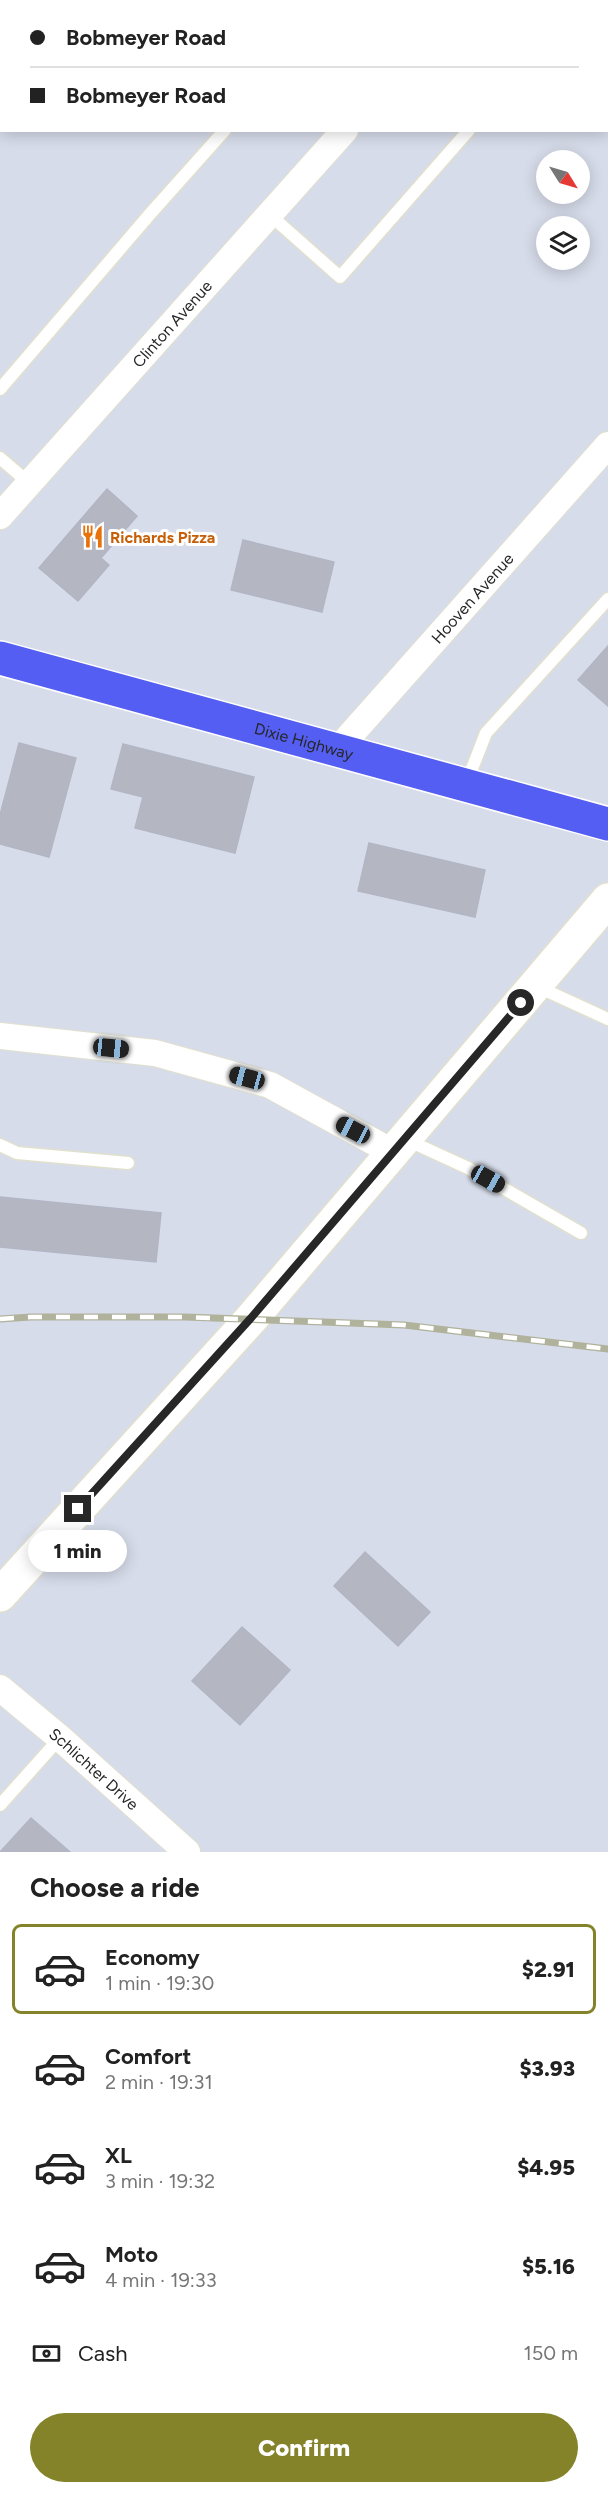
<!DOCTYPE html>
<meta charset="utf-8">
<style>
body{margin:0;font-family:Figtree,sans-serif;background:#f6f6f6;color:#222;height:100vh;display:flex;flex-direction:column;font-size:22px;white-space:nowrap}
*{box-sizing:border-box;margin:0}
p{font-size:20px;color:#767676}
.icon{flex:none;width:33px;height:33px;fill:none;stroke:currentColor;stroke-width:2;stroke-linecap:round;stroke-linejoin:round}
.map{position:relative;height:1852px;overflow:hidden}
.details{display:flex;flex-direction:column;background:#fff;flex:1}
.details>*{flex:none}
.hud{position:absolute;left:0px;top:0px;width:609px;height:132px;box-shadow:0 3px 15px #0003;display:grid;align-content:center;height:132px;padding:0 30px;background:#fff}
.needle{width:39px;rotate:127deg}
.controls{position:absolute;left:536px;top:150px;display:grid;gap:12px}
.controls a{display:grid;place-items:center;width:54px;height:54px;border-radius:50%;background:#fff;box-shadow:0 3px 15px #0003;font-size:30px}
.end{position:absolute;width:27px;height:27px;margin:-14px;border:8px solid #272727;background:#fff;box-shadow:0 0 0 3px #fff}
.from{border-radius:50%}
.bubble{position:absolute;height:42px;border-radius:21px;background:#fff;box-shadow:0 3px 15px #0003;font-size:20px;font-weight:800;line-height:42px;text-align:center}
.car{position:absolute;width:18px;height:36px;margin:-18px -9px;border-radius:8px;box-shadow:0 0 4px 2px #0007;background:linear-gradient(#222 24%,#8ab4d8 0 40%,#222 0 76%,#8ab4d8 0 86%,#222 0)}
.hud b{display:flex;align-items:center;gap:21px;height:57px;font-size:22px}
.hud b+b{border-top:2px solid #e0e0e0}
.hud i{width:15px;height:15px;background:#222}
ul{padding:0;list-style:none}
li{display:flex;align-items:center;gap:18px;height:90px;margin:0 12px 9px;padding:0 18px;border:3px solid transparent;border-radius:9px}
li div{flex:1}
li b{display:block;font-size:22px}
li em{font-style:normal;font-weight:800}
li.current{border-color:#84832a}
li>.icon{width:54px;height:54px;stroke-width:1.5}
h2{padding:0 30px;font-size:27px;line-height:72px}
.pay{display:flex;align-items:center;gap:15px;height:66px;padding:0 30px;font-size:22px}
.pay p{margin-inline-start:auto}
.action{display:flex;gap:12px;margin-top:auto;padding:12px 30px}
.action a{flex:1;height:69px;border-radius:36px;background:#84832a;color:#fff;font-size:24px;font-weight:800;line-height:69px;text-align:center}
.map>svg:first-child{display:block}
.building{fill:#b4b7c2;stroke:#b2b5c5;stroke-width:1.5}
.lines{fill:none;stroke-linecap:round;stroke-linejoin:round}
.lane-casing{stroke:#e1e0cd;stroke-width:15}
.street-casing{stroke:#e1e0cd;stroke-width:28}
.secondary-casing{stroke:#e1e0cd;stroke-width:36}
.primary-casing{stroke:#fff;stroke-width:36}
.lane{stroke:#fff;stroke-width:12}
.street{stroke:#fff;stroke-width:26}
.secondary{stroke:#fff;stroke-width:33}
.primary{stroke:#555ef2;stroke-width:33}
.rail-casing{stroke:#b1b29b;stroke-width:7}
.rail{stroke:#fff;stroke-width:4.5;stroke-dasharray:14;stroke-linecap:butt}
.route{stroke:#272727;stroke-width:8}
.labels{text-anchor:middle;dominant-baseline:central;stroke-width:6;stroke-linejoin:round;paint-order:stroke}
.street-label{font-size:16px;fill:#272727;stroke:#fff}
.food-label{font-size:16px;font-weight:bold;fill:#c56008;stroke:#fff;text-anchor:start}
</style>
<div class="map">
<svg width="608" height="1852" viewBox="0 0 608 1852">
<rect width="100%" height="100%" fill="#d7dcea"/>
<g class="building">
<path d="M107 489 137 516 101 558 109 565 78 601 39 568Z"/>
<path d="M243 540 334 562 322 612 231 590Z"/>
<path d="M608 646V706L578 680Z"/>
<path d="M19 743 76 758 49 857 0 844V815Z"/>
<path d="M123 744 254 777 235 853 135 828 143 797 111 789Z"/>
<path d="M369 843 485 870 475 917 358 891Z"/>
<path d="M0 1197 161 1213 156 1262 0 1247Z"/>
<path d="M365 1552 430 1612 398 1646 334 1586Z"/>
<path d="M242 1627 290 1670 240 1725 192 1681Z"/>
<path d="M31 1818 70 1852H0Z"/>
</g>
<g class="lines">
<defs>
<g id="lane">
<path d="M88 0 93 2"/>
<path d="M252 2 253 0"/>
<path d="M348 2 349 0"/>
<path d="M270 215 340 277 469 130"/>
<path d="M0 389 150 214 225 130"/>
<path d="M0 458 29 483"/>
<path d="M466 784 486 733 608 599"/>
<path d="M536 986 608 1019"/>
<path d="M407 1140 468 1168 581 1233"/>
<path d="M0 1145 17 1153 128 1163"/>
<path d="M0 1805 60 1738"/>
</g>
<g id="street">
<path d="M460 2 461 0"/>
<path id="s1" d="M0 516 345 130"/>
<path id="s2" d="M338 749 608 445"/>
<path d="M0 1036 155 1053 270 1085 394 1153"/>
<path id="s3" d="M0 1688 60 1738 187 1852"/>
</g>
<path id="secondary" d="M0 1595 251 1319 608 900"/>
<g id="primary">
<path id="s4" d="M0 658 608 824"/>
</g>
</defs>
<use href="#lane" class="lane-casing"/>
<use href="#street" class="street-casing"/>
<use href="#secondary" class="secondary-casing"/>
<use href="#primary" class="primary-casing"/>
<use href="#lane" class="lane"/>
<use href="#street" class="street"/>
<use href="#secondary" class="secondary"/>
<use href="#primary" class="primary"/>
<defs>
<path id="rail" d="M0 1319 31 1317H185L404 1325 608 1349"/>
</defs>
<use href="#rail" class="rail-casing"/>
<use href="#rail" class="rail"/>
</g>
<g class="lines">
<path class="route" d="M78 1509 251 1318 521 1003"/>
</g>
<defs>
<symbol id="restaurant-bare" viewBox="-9 -9 18 18"><path d="M-5-6h1v4h1v-4h1v4h1v-4h1v5L-1.5 .5V6h-2V.5L-5-1ZM5-6V6H3V1.5H1.5Q1.5-4 5-6Z" fill="#e8710a" stroke="#fff" stroke-width="2.5" paint-order="stroke"/></symbol>
</defs>
<g fill-rule="evenodd">
<use href="#restaurant-bare" x="76" y="520" width="33" height="33"/>
</g>
<g class="labels">
<g class="street-label">
<text stroke="none"><textPath href="#s1" startOffset="258">Clinton Avenue</textPath></text>
<text stroke="none"><textPath href="#s2" startOffset="202">Hooven Avenue</textPath></text>
<text stroke="none"><textPath href="#s4" startOffset="315">Dixie Highway</textPath></text>
<text stroke="none"><textPath href="#s3" startOffset="124">Schlichter Drive</textPath></text>
</g>
<g class="food-label">
<text x="110" y="537">Richards Pizza</text>
</g>
</g>
</svg>
<div class="controls">
<a><svg class="needle" viewBox="-14 -14 28 28"><path d="M0-13l5 13h-10z" fill="#e53935"/><path d="M0 13l5-13h-10z" fill="#767676"/></svg></a>
<a><svg class="icon" aria-label="layers" viewBox="0 0 24 24"><path d="M12 4l9 5-9 5-9-5zM3 14l9 5 9-5"/></svg></a>
</div>
<i class="end from" style="left:521px;top:1003px"></i>
<i class="end" style="left:78px;top:1509px"></i>
<div class="bubble" style="left:28px;top:1530px;width:99px">1 min</div>
<i class="car" style="left:111px;top:1048px;rotate:96deg"></i>
<i class="car" style="left:247px;top:1078px;rotate:285deg"></i>
<i class="car" style="left:353px;top:1130px;rotate:298deg"></i>
<i class="car" style="left:488px;top:1179px;rotate:119deg"></i>
<div class="hud">
<b><i class="from"></i>Bobmeyer Road</b>
<b><i></i>Bobmeyer Road</b>
</div>
</div>
<section class="details">
<h2>Choose a ride</h2>
<ul>
<li class="current"><svg class="icon" aria-label="car" viewBox="0 0 24 24"><path d="M5 17H2v-5l4-1 3-4h7l3 4 3 1v5h-3M9 17h6M6 11h13"/><circle cx="7" cy="17" r="2"/><circle cx="17" cy="17" r="2"/></svg><div><b>Economy</b><p>1 min · 19:30</p></div><em>$2.91</em></li>
<li><svg class="icon" aria-label="car" viewBox="0 0 24 24"><path d="M5 17H2v-5l4-1 3-4h7l3 4 3 1v5h-3M9 17h6M6 11h13"/><circle cx="7" cy="17" r="2"/><circle cx="17" cy="17" r="2"/></svg><div><b>Comfort</b><p>2 min · 19:31</p></div><em>$3.93</em></li>
<li><svg class="icon" aria-label="car" viewBox="0 0 24 24"><path d="M5 17H2v-5l4-1 3-4h7l3 4 3 1v5h-3M9 17h6M6 11h13"/><circle cx="7" cy="17" r="2"/><circle cx="17" cy="17" r="2"/></svg><div><b>XL</b><p>3 min · 19:32</p></div><em>$4.95</em></li>
<li><svg class="icon" aria-label="car" viewBox="0 0 24 24"><path d="M5 17H2v-5l4-1 3-4h7l3 4 3 1v5h-3M9 17h6M6 11h13"/><circle cx="7" cy="17" r="2"/><circle cx="17" cy="17" r="2"/></svg><div><b>Moto</b><p>4 min · 19:33</p></div><em>$5.16</em></li>
</ul>
<div class="pay"><svg class="icon" aria-label="cash" viewBox="0 0 24 24"><path d="M3 7h18v10H3z"/><circle cx="12" cy="12" r="2"/></svg>Cash<p>150 m</p></div>
<div class="action"><a>Confirm</a></div>
</section>
